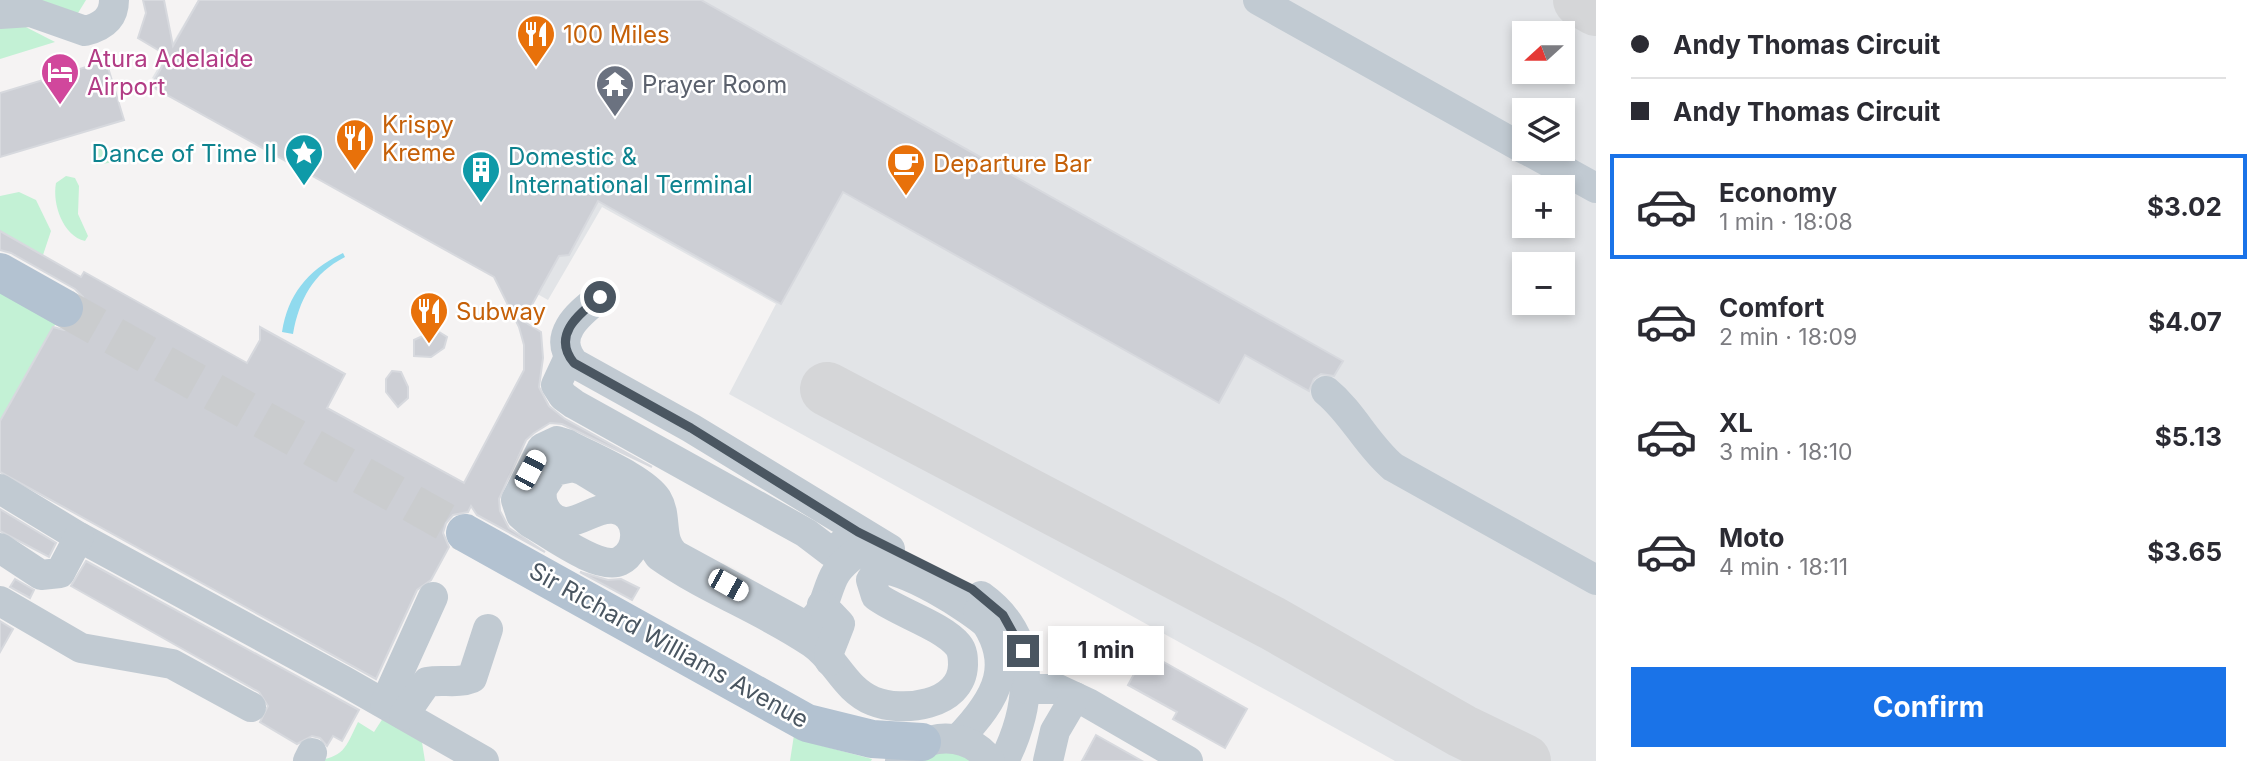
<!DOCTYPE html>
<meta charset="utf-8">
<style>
body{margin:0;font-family:Inter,sans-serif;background:#f2f2f3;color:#2b2b33;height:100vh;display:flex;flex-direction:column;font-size:26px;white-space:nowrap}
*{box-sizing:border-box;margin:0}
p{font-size:23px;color:#7c7c81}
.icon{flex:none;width:38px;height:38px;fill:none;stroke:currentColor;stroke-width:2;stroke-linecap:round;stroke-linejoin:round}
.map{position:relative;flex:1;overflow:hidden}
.details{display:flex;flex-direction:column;background:#fff;width:665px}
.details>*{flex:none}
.banner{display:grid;align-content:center;height:154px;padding:0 35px;background:#fff}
.needle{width:46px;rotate:249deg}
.controls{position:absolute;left:1512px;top:21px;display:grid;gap:14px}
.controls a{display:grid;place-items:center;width:63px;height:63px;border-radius:0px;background:#fff;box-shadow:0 4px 10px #0003;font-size:35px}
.end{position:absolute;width:32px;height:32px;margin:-16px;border:9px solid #4a5661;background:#fff;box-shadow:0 0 0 4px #fff}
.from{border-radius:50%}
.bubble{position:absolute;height:49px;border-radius:0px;background:#fff;box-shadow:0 4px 10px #0003;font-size:23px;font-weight:700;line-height:49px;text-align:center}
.car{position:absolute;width:21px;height:42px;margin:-21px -10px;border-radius:9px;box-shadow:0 0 5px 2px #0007;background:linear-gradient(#fff 24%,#345 0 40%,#fff 0 76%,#345 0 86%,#fff 0)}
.banner b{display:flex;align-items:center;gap:24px;height:66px;font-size:26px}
.banner b+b{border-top:2px solid #e1e1e2}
.banner i{width:18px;height:18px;background:#2b2b33}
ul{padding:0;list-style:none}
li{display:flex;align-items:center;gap:21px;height:105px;margin:0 14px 10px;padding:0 21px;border:4px solid transparent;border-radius:0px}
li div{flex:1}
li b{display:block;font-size:26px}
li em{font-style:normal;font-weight:700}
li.current{border-color:#1a73e8}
li>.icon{width:63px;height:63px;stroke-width:1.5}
.action{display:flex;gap:14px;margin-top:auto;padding:14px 35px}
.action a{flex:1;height:80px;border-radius:0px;background:#1a73e8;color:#fff;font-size:28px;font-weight:700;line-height:80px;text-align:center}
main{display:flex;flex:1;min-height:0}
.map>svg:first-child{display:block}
.airport{fill:#e2e4e7;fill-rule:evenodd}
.green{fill:#c3f1d5}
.water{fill:#90daee}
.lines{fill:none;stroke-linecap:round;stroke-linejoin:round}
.taxiway{stroke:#d5d6d8;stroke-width:54}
.building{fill:#cdcfd5;stroke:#d7d9de;stroke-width:2}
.major-tunnel{stroke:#caccce;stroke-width:38;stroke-dasharray:38 19;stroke-linecap:butt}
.minor{stroke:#c1cad2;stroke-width:30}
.major{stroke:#b3c2d1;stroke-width:38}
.route{stroke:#4a5661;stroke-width:9}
.labels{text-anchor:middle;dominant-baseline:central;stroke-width:5;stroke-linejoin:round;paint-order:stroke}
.food-label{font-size:24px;fill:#c56008;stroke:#fff;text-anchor:start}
.hotel-label{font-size:24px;fill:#b23c85;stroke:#fff;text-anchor:start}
.worship-label{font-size:24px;fill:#5b616d;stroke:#fff;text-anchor:start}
.culture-label{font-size:24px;fill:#0d838f;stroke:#fff;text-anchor:end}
.street-label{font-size:24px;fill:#4a5661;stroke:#fff}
</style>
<main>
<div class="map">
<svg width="1596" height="761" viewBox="0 0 1596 761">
<rect width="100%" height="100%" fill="#f5f3f3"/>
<path class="airport" d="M198 0H1596V761H1395L729 394 776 304 602 207 548 300 152 78ZM1524 33H1563V72H1524ZM1524 110H1563V149H1524ZM1524 187H1563V226H1524ZM1524 264H1563V303H1524Z"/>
<g class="green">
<path d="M0 0H86L78 13Z"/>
<path d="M18 23 55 42 0 59V24Z"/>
<path d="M98 148 112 150 126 160 96 165 91 154Z"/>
<path d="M66 176 75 178 79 186 78 214 88 236 85 241C63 236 52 204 56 183Z"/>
<path d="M19 192 36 200 51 231 43 255 0 231V196Z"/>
<path d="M0 288 56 323 0 421Z"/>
<path d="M385 715 421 736 425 761H314C344 757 345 749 358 722L374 732Z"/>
<path d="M794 735 819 745 872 759 871 761H790Z"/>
<path d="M949 750 973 761H915Z"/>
</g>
<path class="water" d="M343 253 345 257C313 273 299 300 293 334L282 332C288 294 308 270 343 253Z"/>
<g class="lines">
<g class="taxiway">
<path d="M1580 0 1596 9"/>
<path d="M827 389 1272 623 1462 731 1524 761"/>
</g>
</g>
<g class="building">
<path d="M143 0H164L173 46 199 0H701L1343 361 1334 376 1321 374 1314 379 1309 391 1245 355 1219 403 843 192 781 304 598 201 569 255 559 256 523 321 541 332 543 358 539 387 549 406 565 419 652 467 562 424 550 423 534 433 526 440 499 499 500 511 509 528 545 552 477 515 471 506 468 512 453 515 446 523 443 533 449 547 431 580 417 590 376 679 0 472V421L53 327 64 330 75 327 83 319 86 308 83 297 75 289 11 253 0 250V231L81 277 84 272 247 363 260 340V327L345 374 327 408 464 483 524 370V345L519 327 494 277 151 86 168 56 138 38 146 13Z"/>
<path d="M106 61 124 120 0 157V93Z"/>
<path d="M436 330 447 337 444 348 431 357 414 356V340Z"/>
<path d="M392 371 401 372 408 387V398L398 407 386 392V379Z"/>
<path d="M0 509 56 543 49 557 0 531Z"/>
<path d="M86 561 359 710 342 741 333 736 327 746 320 738 312 736 297 744 260 722 268 706 259 692 71 586Z"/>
<path d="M580 572 608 580 621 579 639 588 632 600Z"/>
<path d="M15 579 34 590 30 598 10 587Z"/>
<path d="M0 621 13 629 0 652Z"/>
<path d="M1146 652 1247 709 1225 748 1173 719 1177 712 1128 685Z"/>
<path d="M1096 735 1142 761H1082Z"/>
</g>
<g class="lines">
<path class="major-tunnel" d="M64 308 465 533"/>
<g class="minor">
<path d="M1258 0 1524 149"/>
<path d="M0 14 31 12 85 31C101 27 114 19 114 0"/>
<path d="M1525 149 1596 188"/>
<path d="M600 297C579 314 551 335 574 363L691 428 890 549"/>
<path d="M569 357 556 385 563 396 574 404 806 533 831 552 858 532"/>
<path d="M1326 391C1353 413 1366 444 1393 467L1596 580"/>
<path d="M0 489 79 537 344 681 484 761"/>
<path d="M874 540C861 550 845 559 836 573 825 589 825 623 802 624L675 555C658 540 668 517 657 499 643 478 590 457 567 444L557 441 542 448 516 500 521 515 529 522C549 533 599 571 620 561 642 550 640 513 614 509 592 505 569 536 549 514 542 506 541 499 542 489L554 471 573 467 582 470 643 507 653 547 659 556C707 590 764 610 812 643 836 659 844 689 873 701 902 713 962 706 963 665 963 658 963 651 958 645 941 625 899 613 876 596L871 580 878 570C898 563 973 610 989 626"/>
<path d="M0 548 41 575 60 573 79 537"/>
<path d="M981 596C1038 637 1033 703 1004 761"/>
<path d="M0 601 81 648 172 664 251 707"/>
<path d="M822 605 840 624 829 652 830 661"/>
<path d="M1027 689H1058L1088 703 1188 761"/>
<path d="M385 703 433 597"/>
<path d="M404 715 427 682C443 679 457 684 472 678L488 629"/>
<path d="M958 739C998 698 1018 662 978 612"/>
<path d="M308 761 312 753"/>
<path d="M900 761C924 732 967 730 990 761"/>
<path d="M1048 761 1055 731 1075 697"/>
</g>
<g class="major">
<path d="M0 272 64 308"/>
<path d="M465 533 807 723 872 739 922 742"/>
</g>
</g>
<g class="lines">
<path class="route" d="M600 297C579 314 551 335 574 363L691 428 858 532 972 589 1003 615 1023 651"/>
</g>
<defs>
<symbol id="restaurant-pin" viewBox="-11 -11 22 30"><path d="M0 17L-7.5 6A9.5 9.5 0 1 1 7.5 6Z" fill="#e8710a" stroke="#fff"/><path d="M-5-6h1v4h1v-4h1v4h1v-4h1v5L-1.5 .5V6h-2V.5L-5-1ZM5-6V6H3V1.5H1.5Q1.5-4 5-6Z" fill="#fff"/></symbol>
<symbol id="hotel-pin" viewBox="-11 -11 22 30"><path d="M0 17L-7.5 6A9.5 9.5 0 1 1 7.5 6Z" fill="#d1479c" stroke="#fff"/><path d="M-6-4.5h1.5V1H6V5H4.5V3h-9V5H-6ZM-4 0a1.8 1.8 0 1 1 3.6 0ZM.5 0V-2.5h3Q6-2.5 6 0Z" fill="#fff"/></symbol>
<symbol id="temple-pin" viewBox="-11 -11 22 30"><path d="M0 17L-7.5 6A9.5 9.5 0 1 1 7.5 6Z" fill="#6b7280" stroke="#fff"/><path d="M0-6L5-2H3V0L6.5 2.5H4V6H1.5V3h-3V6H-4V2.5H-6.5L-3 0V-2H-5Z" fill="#fff"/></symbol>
<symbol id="sight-pin" viewBox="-11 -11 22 30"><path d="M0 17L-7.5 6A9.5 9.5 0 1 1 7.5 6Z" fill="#0f9aa8" stroke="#fff"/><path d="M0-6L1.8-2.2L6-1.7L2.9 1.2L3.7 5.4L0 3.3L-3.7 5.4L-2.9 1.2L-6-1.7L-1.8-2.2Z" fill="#fff"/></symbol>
<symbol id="cafe-pin" viewBox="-11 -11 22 30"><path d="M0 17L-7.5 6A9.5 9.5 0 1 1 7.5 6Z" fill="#e8710a" stroke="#fff"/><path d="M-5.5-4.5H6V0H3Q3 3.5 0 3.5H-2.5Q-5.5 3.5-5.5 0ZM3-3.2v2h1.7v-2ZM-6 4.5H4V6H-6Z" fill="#fff"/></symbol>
<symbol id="building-pin" viewBox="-11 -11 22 30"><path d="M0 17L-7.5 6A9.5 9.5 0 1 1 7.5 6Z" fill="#0f9aa8" stroke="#fff"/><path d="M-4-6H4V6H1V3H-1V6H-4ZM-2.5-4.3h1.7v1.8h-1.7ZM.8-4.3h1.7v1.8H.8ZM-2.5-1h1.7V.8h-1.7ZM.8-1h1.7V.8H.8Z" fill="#fff"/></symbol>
</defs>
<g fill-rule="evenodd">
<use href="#restaurant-pin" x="514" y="12" width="44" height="60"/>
<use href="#hotel-pin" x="38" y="50" width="44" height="60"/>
<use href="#temple-pin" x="593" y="62" width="44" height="60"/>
<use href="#restaurant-pin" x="333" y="116" width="44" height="60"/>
<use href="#sight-pin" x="282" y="131" width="44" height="60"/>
<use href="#cafe-pin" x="884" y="141" width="44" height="60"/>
<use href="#building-pin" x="459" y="148" width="44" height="60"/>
<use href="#restaurant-pin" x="407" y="289" width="44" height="60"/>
</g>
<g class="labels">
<g class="food-label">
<text x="563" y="34">100 Miles</text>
<text x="382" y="124">Krispy<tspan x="382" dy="28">Kreme</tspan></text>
<text x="933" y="163">Departure Bar</text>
<text x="456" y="311">Subway</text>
</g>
<g class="hotel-label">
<text x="87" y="58">Atura Adelaide<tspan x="87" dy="28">Airport</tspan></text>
</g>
<g class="worship-label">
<text x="642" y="84">Prayer Room</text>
</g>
<g class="culture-label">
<text x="277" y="153">Dance of Time II</text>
<text x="508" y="156" text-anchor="start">Domestic &amp;<tspan x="508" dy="28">International Terminal</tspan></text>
</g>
<g class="street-label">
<text transform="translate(669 645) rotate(29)">Sir Richard Williams Avenue</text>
</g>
</g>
</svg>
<div class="controls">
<a><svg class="needle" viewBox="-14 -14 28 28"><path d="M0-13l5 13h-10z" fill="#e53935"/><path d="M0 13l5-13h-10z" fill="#7c7c81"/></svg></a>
<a><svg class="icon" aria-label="layers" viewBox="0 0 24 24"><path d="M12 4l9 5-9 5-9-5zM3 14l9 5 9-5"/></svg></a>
<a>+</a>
<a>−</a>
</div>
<i class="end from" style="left:600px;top:297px"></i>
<i class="end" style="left:1023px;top:651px"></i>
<div class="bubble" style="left:1048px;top:626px;width:116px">1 min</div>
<i class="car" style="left:530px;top:470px;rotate:28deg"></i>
<i class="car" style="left:728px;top:585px;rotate:119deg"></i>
</div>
<section class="details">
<div class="banner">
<b><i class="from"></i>Andy Thomas Circuit</b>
<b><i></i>Andy Thomas Circuit</b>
</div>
<ul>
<li class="current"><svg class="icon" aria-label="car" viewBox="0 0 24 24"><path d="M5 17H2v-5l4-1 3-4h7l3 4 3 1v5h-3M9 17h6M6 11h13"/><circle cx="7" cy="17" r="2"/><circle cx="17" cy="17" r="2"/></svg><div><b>Economy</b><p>1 min · 18:08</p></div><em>$3.02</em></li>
<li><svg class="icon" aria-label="car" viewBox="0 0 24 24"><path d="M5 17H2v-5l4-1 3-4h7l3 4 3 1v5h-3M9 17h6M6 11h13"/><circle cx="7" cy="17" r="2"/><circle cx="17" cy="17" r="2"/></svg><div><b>Comfort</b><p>2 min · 18:09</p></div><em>$4.07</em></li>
<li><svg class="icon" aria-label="car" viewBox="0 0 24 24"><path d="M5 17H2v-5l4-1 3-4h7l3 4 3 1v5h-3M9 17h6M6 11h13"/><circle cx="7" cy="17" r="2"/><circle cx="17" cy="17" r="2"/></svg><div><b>XL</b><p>3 min · 18:10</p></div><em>$5.13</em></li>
<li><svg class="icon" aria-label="car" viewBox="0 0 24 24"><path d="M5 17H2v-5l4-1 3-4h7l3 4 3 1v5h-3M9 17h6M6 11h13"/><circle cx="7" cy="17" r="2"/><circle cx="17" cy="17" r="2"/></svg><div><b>Moto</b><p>4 min · 18:11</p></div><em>$3.65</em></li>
</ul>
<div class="action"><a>Confirm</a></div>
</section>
</main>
